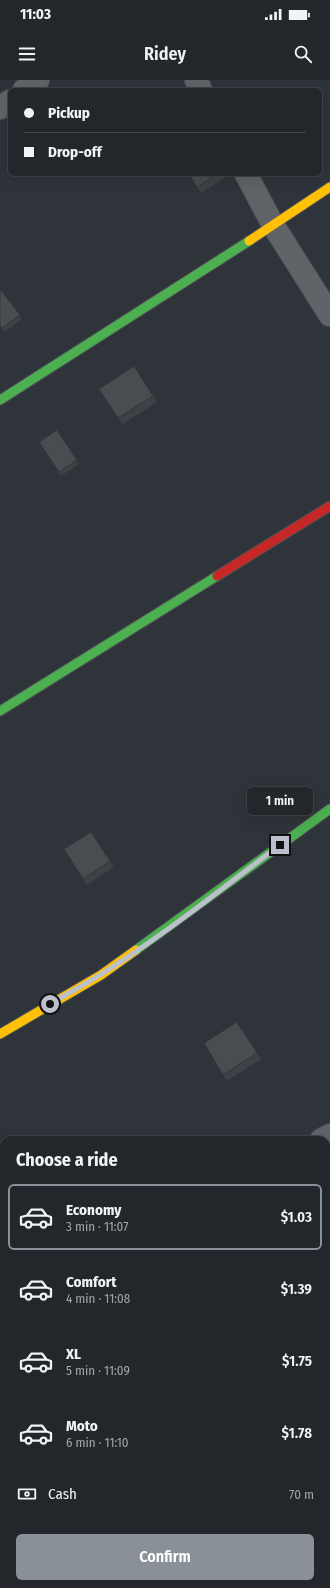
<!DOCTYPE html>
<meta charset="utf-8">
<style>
body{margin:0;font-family:"Fira Sans Condensed",sans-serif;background:#2f3338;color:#f1f3f6;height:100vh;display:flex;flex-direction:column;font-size:15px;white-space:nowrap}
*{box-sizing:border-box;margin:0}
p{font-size:13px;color:#a3a5a9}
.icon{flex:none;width:22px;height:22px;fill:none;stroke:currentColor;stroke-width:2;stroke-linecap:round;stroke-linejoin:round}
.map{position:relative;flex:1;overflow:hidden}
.side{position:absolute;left:0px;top:1056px;width:330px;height:452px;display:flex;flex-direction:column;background:#23272c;border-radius:12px 12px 0 0;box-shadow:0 4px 16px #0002,0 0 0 1px #404448}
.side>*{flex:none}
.banner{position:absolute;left:8px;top:8px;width:314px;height:88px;border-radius:6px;box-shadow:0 4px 16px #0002,0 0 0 1px #404448;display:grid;align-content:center;height:88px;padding:0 16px;background:#23272c}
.end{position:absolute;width:18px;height:18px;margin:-9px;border:5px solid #bbc1ca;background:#111;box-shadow:0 0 0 2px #111}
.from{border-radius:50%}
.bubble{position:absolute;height:28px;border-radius:6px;background:#23272c;box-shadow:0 4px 16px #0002,0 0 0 1px #404448;font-size:13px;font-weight:600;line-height:28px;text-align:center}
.banner b{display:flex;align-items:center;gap:14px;height:38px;font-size:15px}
.banner b+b{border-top:1px solid #404448}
.banner i{width:10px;height:10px;background:#f1f3f6}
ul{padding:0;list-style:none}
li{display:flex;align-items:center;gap:12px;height:66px;margin:0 8px 6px;padding:0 8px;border:2px solid transparent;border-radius:6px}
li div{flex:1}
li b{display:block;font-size:15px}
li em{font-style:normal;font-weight:600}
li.on{border-color:#8a9098}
li>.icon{width:36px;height:36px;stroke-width:1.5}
h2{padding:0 16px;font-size:18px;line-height:48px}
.pay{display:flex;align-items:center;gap:10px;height:44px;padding:0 16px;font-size:15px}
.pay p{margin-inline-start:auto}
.primary-button{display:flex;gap:8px;margin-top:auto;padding:8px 16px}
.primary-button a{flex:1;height:46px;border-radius:6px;background:#8a9098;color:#fff;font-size:16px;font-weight:600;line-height:46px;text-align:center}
.status{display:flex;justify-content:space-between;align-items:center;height:28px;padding:0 20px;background:#23272c;direction:ltr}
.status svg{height:11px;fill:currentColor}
header{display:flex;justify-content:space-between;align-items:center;height:52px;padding:0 16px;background:#23272c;font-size:18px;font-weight:600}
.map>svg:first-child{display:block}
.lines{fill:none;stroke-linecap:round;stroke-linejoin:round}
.street-casing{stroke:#4d5055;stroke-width:24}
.fast-casing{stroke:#4d5055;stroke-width:11}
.slow-casing{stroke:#4d5055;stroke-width:11}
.jam-casing{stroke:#4d5055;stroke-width:11}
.street{stroke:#606368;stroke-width:22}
.fast{stroke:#4caf50;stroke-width:9}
.slow{stroke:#ffc107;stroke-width:9}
.jam{stroke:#c62828;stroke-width:9}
.wall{fill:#3e4247}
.building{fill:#484d52;stroke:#323639}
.route{stroke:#bbc1ca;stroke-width:5}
</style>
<div class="status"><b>11:03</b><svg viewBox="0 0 49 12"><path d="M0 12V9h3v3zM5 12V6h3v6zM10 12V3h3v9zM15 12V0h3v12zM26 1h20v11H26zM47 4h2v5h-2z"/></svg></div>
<header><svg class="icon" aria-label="menu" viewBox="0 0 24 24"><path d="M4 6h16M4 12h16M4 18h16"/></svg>Ridey<svg class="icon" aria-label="search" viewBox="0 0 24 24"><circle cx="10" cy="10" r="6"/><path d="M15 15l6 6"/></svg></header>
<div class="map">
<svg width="330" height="1508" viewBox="0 0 330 1508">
<rect width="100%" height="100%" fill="#2f343a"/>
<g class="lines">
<defs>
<g id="street">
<path d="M196 0 201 10"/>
<path d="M24 10 38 0"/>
<path d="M0 28 10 21"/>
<path d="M246 94 273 145 330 235"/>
<path d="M321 1060 330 1055"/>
<path d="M326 1131 330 1138"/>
<path d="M0 1237 4 1243"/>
<path d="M326 1350 330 1347"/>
<path d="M180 1504 183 1508"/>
<path d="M60 1508 66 1504"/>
</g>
<g id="fast">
<path d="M0 320 249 161"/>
<path d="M0 631 217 496"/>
<path d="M136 870 330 729"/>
</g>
<g id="slow">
<path d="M249 161 330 107"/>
<path d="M0 954 101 895 136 870"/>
</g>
<path id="jam" d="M217 496 330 426"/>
</defs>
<use href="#street" class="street-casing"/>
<use href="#fast" class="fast-casing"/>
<use href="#slow" class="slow-casing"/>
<use href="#jam" class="jam-casing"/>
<use href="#street" class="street"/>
<use href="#fast" class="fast"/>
<use href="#slow" class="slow"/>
<use href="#jam" class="jam"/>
</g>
<g class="wall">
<path d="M189 94H231L201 113Z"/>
<path d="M0 209 22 239 5 252 0 246Z"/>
<path d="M138 292 157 322 123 344 118 338Z"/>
<path d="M57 350 79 384 61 396 39 362Z"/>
<path d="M91 752 114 787 87 805 64 769Z"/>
<path d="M242 948 261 979 227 1001 223 995Z"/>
<path d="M330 1425V1478L326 1473Z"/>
</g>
<g class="building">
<path d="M189 94H218L197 107Z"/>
<path d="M0 209 20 235 2 248 0 246Z"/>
<path d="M134 286 153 316 118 338 99 309Z"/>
<path d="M57 350 77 380 59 392 39 362Z"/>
<path d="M91 752 110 781 83 799 64 769Z"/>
<path d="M237 942 257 973 223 995 204 963Z"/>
<path d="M4 1301V1310L0 1305Z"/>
<path d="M4 1402V1435L0 1430V1405Z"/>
<path d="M330 1425V1470L326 1473V1428Z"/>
</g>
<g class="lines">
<path class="route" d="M50 924C67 914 84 905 100 895 163 856 221 809 280 765"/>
</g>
</svg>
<i class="end from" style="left:50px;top:924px"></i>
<i class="end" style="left:280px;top:765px"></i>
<div class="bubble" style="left:247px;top:707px;width:66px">1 min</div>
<div class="banner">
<b><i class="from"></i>Pickup</b>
<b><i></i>Drop-off</b>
</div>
<section class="side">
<h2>Choose a ride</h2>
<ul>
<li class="on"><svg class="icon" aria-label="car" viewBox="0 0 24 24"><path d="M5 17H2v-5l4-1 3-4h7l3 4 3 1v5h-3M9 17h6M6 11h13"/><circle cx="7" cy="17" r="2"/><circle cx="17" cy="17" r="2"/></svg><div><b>Economy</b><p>3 min · 11:07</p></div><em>$1.03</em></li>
<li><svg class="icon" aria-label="car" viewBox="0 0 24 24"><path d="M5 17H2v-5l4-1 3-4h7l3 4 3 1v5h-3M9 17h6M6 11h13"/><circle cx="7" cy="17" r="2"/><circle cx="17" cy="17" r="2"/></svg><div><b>Comfort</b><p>4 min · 11:08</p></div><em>$1.39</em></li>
<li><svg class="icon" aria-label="car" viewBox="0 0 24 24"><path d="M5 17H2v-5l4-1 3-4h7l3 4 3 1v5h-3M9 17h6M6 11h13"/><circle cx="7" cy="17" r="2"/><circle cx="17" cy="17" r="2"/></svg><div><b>XL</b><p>5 min · 11:09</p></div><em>$1.75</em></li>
<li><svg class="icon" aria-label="car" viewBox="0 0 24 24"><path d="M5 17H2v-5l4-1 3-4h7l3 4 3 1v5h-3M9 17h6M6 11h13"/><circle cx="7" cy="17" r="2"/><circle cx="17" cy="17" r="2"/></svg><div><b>Moto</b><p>6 min · 11:10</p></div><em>$1.78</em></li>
</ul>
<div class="pay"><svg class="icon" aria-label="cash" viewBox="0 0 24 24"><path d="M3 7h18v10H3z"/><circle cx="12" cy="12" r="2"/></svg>Cash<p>70 m</p></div>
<div class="primary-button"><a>Confirm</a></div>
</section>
</div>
